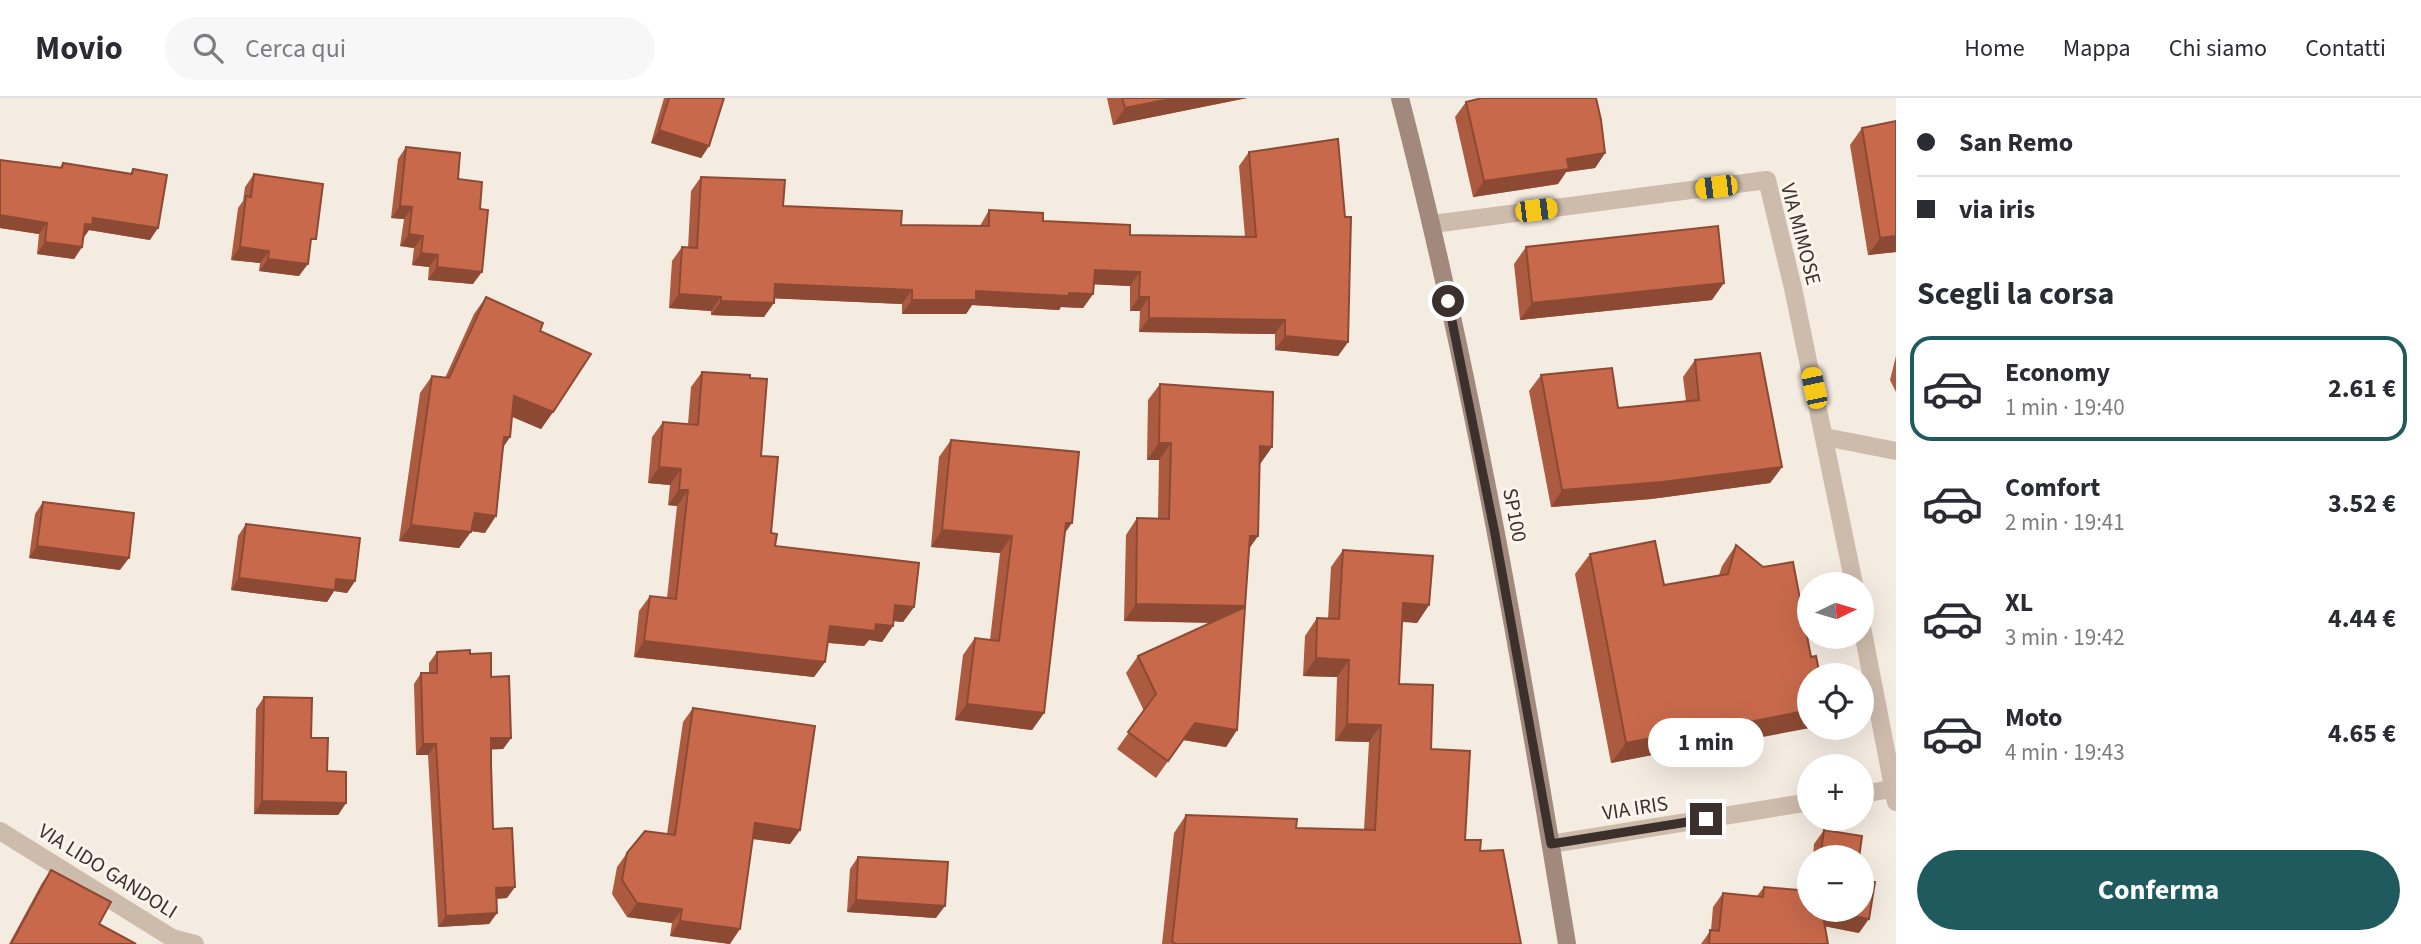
<!DOCTYPE html>
<html lang="it">
<meta charset="utf-8">
<style>
body{margin:0;font-family:"Source Sans 3",sans-serif;background:#f7f7f7;color:#2b2b33;height:100vh;display:flex;flex-direction:column;font-size:26px;white-space:nowrap}
*{box-sizing:border-box;margin:0}
p{font-size:23px;color:#7c7c81}
.icon{flex:none;width:38px;height:38px;fill:none;stroke:currentColor;stroke-width:2;stroke-linecap:round;stroke-linejoin:round}
.map{position:relative;flex:1;overflow:hidden}
.sheet{display:flex;flex-direction:column;background:#fff;width:525px}
.sheet>*{flex:none}
.banner{display:grid;align-content:center;height:154px;padding:0 21px;background:#fff}
.needle{width:46px;rotate:85deg}
.fabs{position:absolute;left:1797px;top:474px;display:grid;gap:14px}
.fabs a{display:grid;place-items:center;width:77px;height:77px;border-radius:50%;background:#fff;box-shadow:0 7px 28px #0002;font-size:35px}
.end{position:absolute;width:32px;height:32px;margin:-16px;border:9px solid #3b302b;background:#fff;box-shadow:0 0 0 4px #fff}
.from{border-radius:50%}
.bubble{position:absolute;height:49px;border-radius:24px;background:#fff;box-shadow:0 7px 28px #0002;font-size:23px;font-weight:700;line-height:49px;text-align:center}
.car{position:absolute;width:21px;height:42px;margin:-21px -10px;border-radius:9px;box-shadow:0 0 5px 2px #0007;background:linear-gradient(#f5c518 24%,#345 0 40%,#f5c518 0 76%,#345 0 86%,#f5c518 0)}
.banner b{display:flex;align-items:center;gap:24px;height:66px;font-size:26px}
.banner b+b{border-top:2px solid #e1e1e2}
.banner i{width:18px;height:18px;background:#2b2b33}
ul{padding:0;list-style:none}
li{display:flex;align-items:center;gap:21px;height:105px;margin:0 14px 10px;padding:0 7px;border:4px solid transparent;border-radius:21px}
li div{flex:1}
li b{display:block;font-size:26px}
li em{font-style:normal;font-weight:700}
li.current{border-color:#1f5a5e}
li>.icon{width:63px;height:63px;stroke-width:1.5}
h2{padding:0 21px;font-size:32px;line-height:84px}
.primary-button{display:flex;gap:14px;margin-top:auto;padding:14px 21px}
.primary-button a{flex:1;height:80px;border-radius:42px;background:#1f5a5e;color:#fff;font-size:28px;font-weight:700;line-height:80px;text-align:center}
header{display:flex;align-items:center;gap:42px;box-sizing:border-box;height:98px;padding:0 35px;background:#fff;border-bottom:2px solid #e1e1e2}
header strong{font-size:33px}
nav{display:flex;gap:38px;margin-inline-start:auto;font-size:24px}
.search{width:490px;height:63px;background:#f7f7f7;display:flex;align-items:center;gap:18px;box-sizing:border-box;padding:0 24px;border-radius:38px;color:#7c7c81;font-size:26px}
main{display:flex;flex:1;min-height:0}
.map>svg:first-child{display:block}
.lines{fill:none;stroke-linecap:round;stroke-linejoin:round}
.street{stroke:#cdbbac;stroke-width:18}
.secondary{stroke:#a18a7d;stroke-width:18}
.wall{fill:#ac5a40}
.shaded-wall{fill:#8c4a34}
.building{fill:#c8694b;stroke:#8c4a34;stroke-width:2}
.route{stroke:#3b302b;stroke-width:9}
.labels{text-anchor:middle;dominant-baseline:central;stroke-width:6;stroke-linejoin:round;paint-order:stroke}
.street-label{font-size:21px;fill:#3b302b;stroke:#fbf5ee}
</style>
<header>
<strong>Movio</strong>
<div class="search"><svg class="icon" aria-label="search" viewBox="0 0 24 24"><circle cx="10" cy="10" r="6"/><path d="M15 15l6 6"/></svg>Cerca qui</div>
<nav><a>Home</a><a>Mappa</a><a>Chi siamo</a><a>Contatti</a></nav>
</header>
<main>
<div class="map">
<svg width="1896" height="846" viewBox="0 0 1896 846">
<rect width="100%" height="100%" fill="#f4ebe1"/>
<g class="lines">
<g class="street">
<path d="M1433 126 1767 82 1793 190 1854 486"/>
<path d="M1825 339 1896 353"/>
<path d="M1862 529 1896 704"/>
<path d="M1862 696 1896 690"/>
<path d="M0 733 172 840 195 846"/>
<path d="M1551 746 1810 704"/>
</g>
<path class="secondary" d="M1400 0C1472 278 1521 563 1567 846"/>
</g>
<g class="wall">
<path d="M664 0H724L709 48 701 60 651 45Z"/>
<path d="M1107 0H1247L1113 27Z"/>
<path d="M1466 4 1605 55 1595 70 1566 74 1558 86 1473 99 1455 19Z"/>
<path d="M1862 30 1896 154 1868 157 1850 47Z"/>
<path d="M406 49 458 81 473 186 428 182 429 169 412 167 414 150 400 148 404 121 391 120 398 61Z"/>
<path d="M1249 54 1348 244 1338 258 1275 252V236L1139 234 1140 213H1130V188L1094 186 1093 196 1083 210 1061 209 1059 212 972 207 966 216H902V206L774 200 764 219 711 217V213L669 210 672 163 682 149 688 150 691 93 701 79 783 108 901 127 980 128 989 112 1043 123 1130 137 1245 139 1239 68Z"/>
<path d="M0 62 60 69 63 65 130 76 133 71 150 142 89 132 84 139 82 149 74 161 37 156 39 136 0 130Z"/>
<path d="M254 76 310 149 299 178 259 173 260 165 231 162 238 110 243 103 245 89Z"/>
<path d="M1526 149 1712 202 1520 222 1514 166Z"/>
<path d="M486 199 540 233 553 314 541 331 512 319 510 339 504 348 485 435 471 433 459 450 399 443 420 295 432 278 445 280 474 216Z"/>
<path d="M1896 258V294L1890 282Z"/>
<path d="M1695 262 1782 369 1770 385 1651 401 1551 409 1529 293 1541 277 1618 310 1686 303 1683 279Z"/>
<path d="M702 274 761 358 771 435 775 448 914 509 903 524 893 523V528L882 544 869 542 864 548 828 545 825 564 814 579 634 559 639 513 650 498 667 500 677 408 668 407 670 387 648 385 652 339 663 324 688 326 691 289Z"/>
<path d="M1160 286 1272 349 1260 366 1258 438 1249 450 1237 632 1226 649 1183 642 1156 680 1117 651 1144 613 1126 575 1138 558 1211 525 1124 523 1126 437 1137 420 1158 421 1159 362H1147L1148 302Z"/>
<path d="M951 342 1065 435 1044 615 1032 632 955 622 963 557 975 540 990 542 1000 455 931 449 939 359Z"/>
<path d="M43 404 120 472 29 460 35 416Z"/>
<path d="M246 426 355 483 347 495 334 493 327 504 231 492 238 438Z"/>
<path d="M1736 447 1811 559 1720 647 1719 644 1611 665 1575 476 1590 456 1664 487 1719 477 1722 468Z"/>
<path d="M1343 452 1429 507 1417 525 1402 523 1399 586 1431 651 1465 742 1480 753 1521 846H1162L1174 735 1186 717 1296 730 1364 732 1369 644 1335 643 1337 579 1303 578 1305 538 1317 520 1328 521 1331 469Z"/>
<path d="M437 554 470 556 491 579 511 640 503 651H491L493 731 507 800 496 801 497 815 489 826 438 829 428 657H416L414 586 421 575H429V565Z"/>
<path d="M264 599 311 640 327 673 346 705 338 717 254 716 256 611Z"/>
<path d="M693 610 800 732 790 746 753 741 730 846 670 838 672 825 627 819 612 796 617 769 627 755 667 736 683 624Z"/>
<path d="M1824 732 1859 760H1813L1814 746Z"/>
<path d="M858 759 936 820 847 814 850 771Z"/>
<path d="M51 772 99 826 136 846H9L42 785Z"/>
<path d="M1810 781V812L1859 835 1825 828 1828 846H1701L1711 832 1713 809 1723 795 1757 798 1764 789 1808 793Z"/>
</g>
<g class="shaded-wall">
<path d="M1175 0H1247L1113 27 1125 10Z"/>
<path d="M659 32 709 48 701 60 651 45Z"/>
<path d="M1605 55 1595 70 1566 74 1558 86 1473 99 1484 83 1567 61Z"/>
<path d="M400 108 412 109 404 121 391 120Z"/>
<path d="M0 117 47 125 39 136 0 130Z"/>
<path d="M93 120 158 130 150 142 89 132 84 139 85 126Z"/>
<path d="M409 136 423 138 414 150 400 148Z"/>
<path d="M1896 138V154L1868 157 1880 140Z"/>
<path d="M45 144 82 149 74 161 37 156Z"/>
<path d="M240 149 269 153 260 165 231 162Z"/>
<path d="M421 155 438 157 429 169 412 167Z"/>
<path d="M268 161 308 166 299 178 259 173Z"/>
<path d="M437 169 482 174 473 186 428 182Z"/>
<path d="M1095 172 1140 174 1130 188 1085 186Z"/>
<path d="M1724 185 1712 202 1520 222 1532 205Z"/>
<path d="M775 186 912 192 902 206 765 200Z"/>
<path d="M976 193 1069 195 1093 196 1083 210 1061 209 1059 212 972 207 966 216H902L912 202Z"/>
<path d="M679 196 721 199 711 213 669 210Z"/>
<path d="M1139 199H1149L1140 213H1130Z"/>
<path d="M721 203 774 205 764 219 711 217Z"/>
<path d="M1149 220 1285 222 1275 236 1139 234Z"/>
<path d="M1285 238 1348 244 1338 258 1275 252Z"/>
<path d="M514 298 553 314 541 331 502 314Z"/>
<path d="M504 339H510L498 356Z"/>
<path d="M1159 345H1171L1159 362H1147Z"/>
<path d="M1260 348 1272 349 1260 366Z"/>
<path d="M659 369 681 371 670 387 648 385Z"/>
<path d="M1782 369 1770 385 1651 401 1551 409 1562 392Z"/>
<path d="M679 392H688L677 408 668 407Z"/>
<path d="M475 415 496 418 485 435 463 432Z"/>
<path d="M1066 425H1072L1060 442Z"/>
<path d="M411 427 471 434 459 450 399 443Z"/>
<path d="M942 432 1012 438 1000 455 931 449Z"/>
<path d="M1250 438H1258L1246 455Z"/>
<path d="M37 448 129 460 120 472 29 460Z"/>
<path d="M239 480 336 481 355 483 347 495 334 493 327 504 231 492Z"/>
<path d="M1403 505 1429 507 1417 525 1391 523Z"/>
<path d="M1136 506 1245 508 1234 525 1124 523Z"/>
<path d="M895 507 914 509 903 524 884 522Z"/>
<path d="M876 526 893 528 882 544 869 542 864 548 820 544 830 528Z"/>
<path d="M644 543 825 564 814 579 634 559Z"/>
<path d="M1316 560 1349 562 1337 579 1303 578Z"/>
<path d="M967 606 1044 615 1032 632 955 622Z"/>
<path d="M1810 612V630L1720 647 1734 627Z"/>
<path d="M1733 624 1719 644 1611 665 1626 645Z"/>
<path d="M1195 625 1237 632 1226 649 1183 642 1156 680Z"/>
<path d="M1347 626 1381 627 1369 644 1335 643Z"/>
<path d="M491 640H511L503 651 483 652Z"/>
<path d="M423 646H436L428 657H416Z"/>
<path d="M262 703 346 705 338 717 254 716Z"/>
<path d="M755 725 800 732 790 746 745 740Z"/>
<path d="M515 789 507 800 488 801 496 790Z"/>
<path d="M856 802 945 808 936 820 847 814Z"/>
<path d="M637 805 682 811 672 825 627 819Z"/>
<path d="M1822 812 1869 821 1859 835 1813 826Z"/>
<path d="M497 815 489 826 438 829 446 818Z"/>
<path d="M680 823 740 831 730 846 670 838Z"/>
</g>
<g class="building">
<path d="M669 0H724L709 48 659 32Z"/>
<path d="M1122 0H1175L1125 10Z"/>
<path d="M1482 0H1596L1601 22 1605 55 1567 61 1569 71 1484 83 1466 4Z"/>
<path d="M1896 23V138L1880 140 1862 30Z"/>
<path d="M1338 41 1345 119H1351L1348 244 1285 238V222L1149 220V199H1139L1140 174 1095 172 1093 196 1069 195V198L976 193V202H912V192L775 186 774 205 721 203V199L679 196 682 149 697 150 701 79 785 82 783 108 902 113 901 127 989 128V112L1043 115V123L1130 127V137L1256 139 1249 54Z"/>
<path d="M406 49 460 55 458 81 482 84 480 111 488 112 482 174 437 169 438 157 421 155 423 138 409 136 412 109 400 108Z"/>
<path d="M0 62 62 70 63 65 132 76 133 71 167 77 158 130 93 120 92 127 85 126 82 149 45 144 47 125 0 117Z"/>
<path d="M254 76 323 86 316 141H311L308 166 268 161 269 153 240 149 246 98 251 99Z"/>
<path d="M1718 128 1724 185 1532 205 1526 149Z"/>
<path d="M486 199 543 225 540 233 591 256 553 314 514 298 510 339H504L496 418 475 415 471 434 411 427 432 278 449 280Z"/>
<path d="M1760 255 1782 369 1662 384 1562 392 1541 277 1612 270 1618 310 1699 302 1695 262Z"/>
<path d="M702 274 750 277V280L767 281 761 358 778 359 771 435 777 436 775 448 919 465 914 509 895 507 893 528 876 526 875 533 830 528 825 564 644 543 650 498 676 501 688 392H679L681 371 659 369 663 324 698 327Z"/>
<path d="M1160 286 1273 294 1272 349 1260 348 1258 438H1250L1245 508 1136 506 1137 420 1169 421 1171 345H1159Z"/>
<path d="M951 342 1079 354 1072 425H1066L1044 615 967 606 975 540 999 543 1012 438 942 432Z"/>
<path d="M43 404 134 415 129 460 37 448Z"/>
<path d="M246 426 360 440 355 483 336 481 335 492 239 480Z"/>
<path d="M1655 443 1664 487 1728 476 1736 447 1763 469 1793 464 1811 559 1816 558 1820 578H1810V612L1734 627 1733 624 1626 645 1590 456Z"/>
<path d="M1343 452 1433 458 1429 507 1403 505 1399 586 1433 587 1431 651 1470 653 1465 742H1481L1480 753 1503 752 1521 846H1176L1172 844 1186 717 1297 721 1296 730 1375 732 1381 627 1347 626 1349 562 1316 560 1317 520 1339 521Z"/>
<path d="M1245 509 1237 632 1195 625 1168 663 1128 634 1156 596 1138 558Z"/>
<path d="M470 552V556L491 555V579L509 578 511 640H491V666L493 731 512 730 515 789 496 790 497 815 446 818 436 646H423L421 575H437V554Z"/>
<path d="M264 599 312 600 311 640H328L327 673 346 674V705L262 703Z"/>
<path d="M693 610 815 628 800 732 755 725 740 831 680 823 682 811 637 805 622 782 627 755 645 733 675 737Z"/>
<path d="M1824 732 1862 738 1859 760H1820Z"/>
<path d="M858 759 948 764 945 808 856 802Z"/>
<path d="M51 772 111 804 99 826 136 846H11Z"/>
<path d="M1862 782 1875 784 1869 821 1822 812 1828 846H1709L1710 832 1719 833 1723 795 1763 799 1764 789 1810 793V812H1862Z"/>
</g>
<g class="lines">
<path class="route" d="M1448 203 1495 436 1551 746 1706 721"/>
</g>
<g class="labels">
<g class="street-label">
<text transform="translate(1801 136) rotate(75)">VIA MIMOSE</text>
<text transform="translate(1515 417) rotate(79)">SP100</text>
<text transform="translate(1635 710) rotate(-9)">VIA IRIS</text>
<text transform="translate(108 773) rotate(32)">VIA LIDO GANDOLI</text>
</g>
</g>
</svg>
<div class="fabs">
<a><svg class="needle" viewBox="-14 -14 28 28"><path d="M0-13l5 13h-10z" fill="#e53935"/><path d="M0 13l5-13h-10z" fill="#7c7c81"/></svg></a>
<a><svg class="icon" aria-label="locate" viewBox="0 0 24 24"><circle cx="12" cy="12" r="6"/><path d="M12 2v4M12 18v4M2 12h4M18 12h4"/></svg></a>
<a>+</a>
<a>−</a>
</div>
<i class="end from" style="left:1448px;top:203px"></i>
<i class="end" style="left:1706px;top:721px"></i>
<div class="bubble" style="left:1648px;top:620px;width:116px">1 min</div>
<i class="car" style="left:1716px;top:89px;rotate:263deg"></i>
<i class="car" style="left:1536px;top:112px;rotate:83deg"></i>
<i class="car" style="left:1814px;top:290px;rotate:348deg"></i>
</div>
<section class="sheet">
<div class="banner">
<b><i class="from"></i>San Remo</b>
<b><i></i>via iris</b>
</div>
<h2>Scegli la corsa</h2>
<ul>
<li class="current"><svg class="icon" aria-label="car" viewBox="0 0 24 24"><path d="M5 17H2v-5l4-1 3-4h7l3 4 3 1v5h-3M9 17h6M6 11h13"/><circle cx="7" cy="17" r="2"/><circle cx="17" cy="17" r="2"/></svg><div><b>Economy</b><p>1 min · 19:40</p></div><em>2.61 €</em></li>
<li><svg class="icon" aria-label="car" viewBox="0 0 24 24"><path d="M5 17H2v-5l4-1 3-4h7l3 4 3 1v5h-3M9 17h6M6 11h13"/><circle cx="7" cy="17" r="2"/><circle cx="17" cy="17" r="2"/></svg><div><b>Comfort</b><p>2 min · 19:41</p></div><em>3.52 €</em></li>
<li><svg class="icon" aria-label="car" viewBox="0 0 24 24"><path d="M5 17H2v-5l4-1 3-4h7l3 4 3 1v5h-3M9 17h6M6 11h13"/><circle cx="7" cy="17" r="2"/><circle cx="17" cy="17" r="2"/></svg><div><b>XL</b><p>3 min · 19:42</p></div><em>4.44 €</em></li>
<li><svg class="icon" aria-label="car" viewBox="0 0 24 24"><path d="M5 17H2v-5l4-1 3-4h7l3 4 3 1v5h-3M9 17h6M6 11h13"/><circle cx="7" cy="17" r="2"/><circle cx="17" cy="17" r="2"/></svg><div><b>Moto</b><p>4 min · 19:43</p></div><em>4.65 €</em></li>
</ul>
<div class="primary-button"><a>Conferma</a></div>
</section>
</main>
